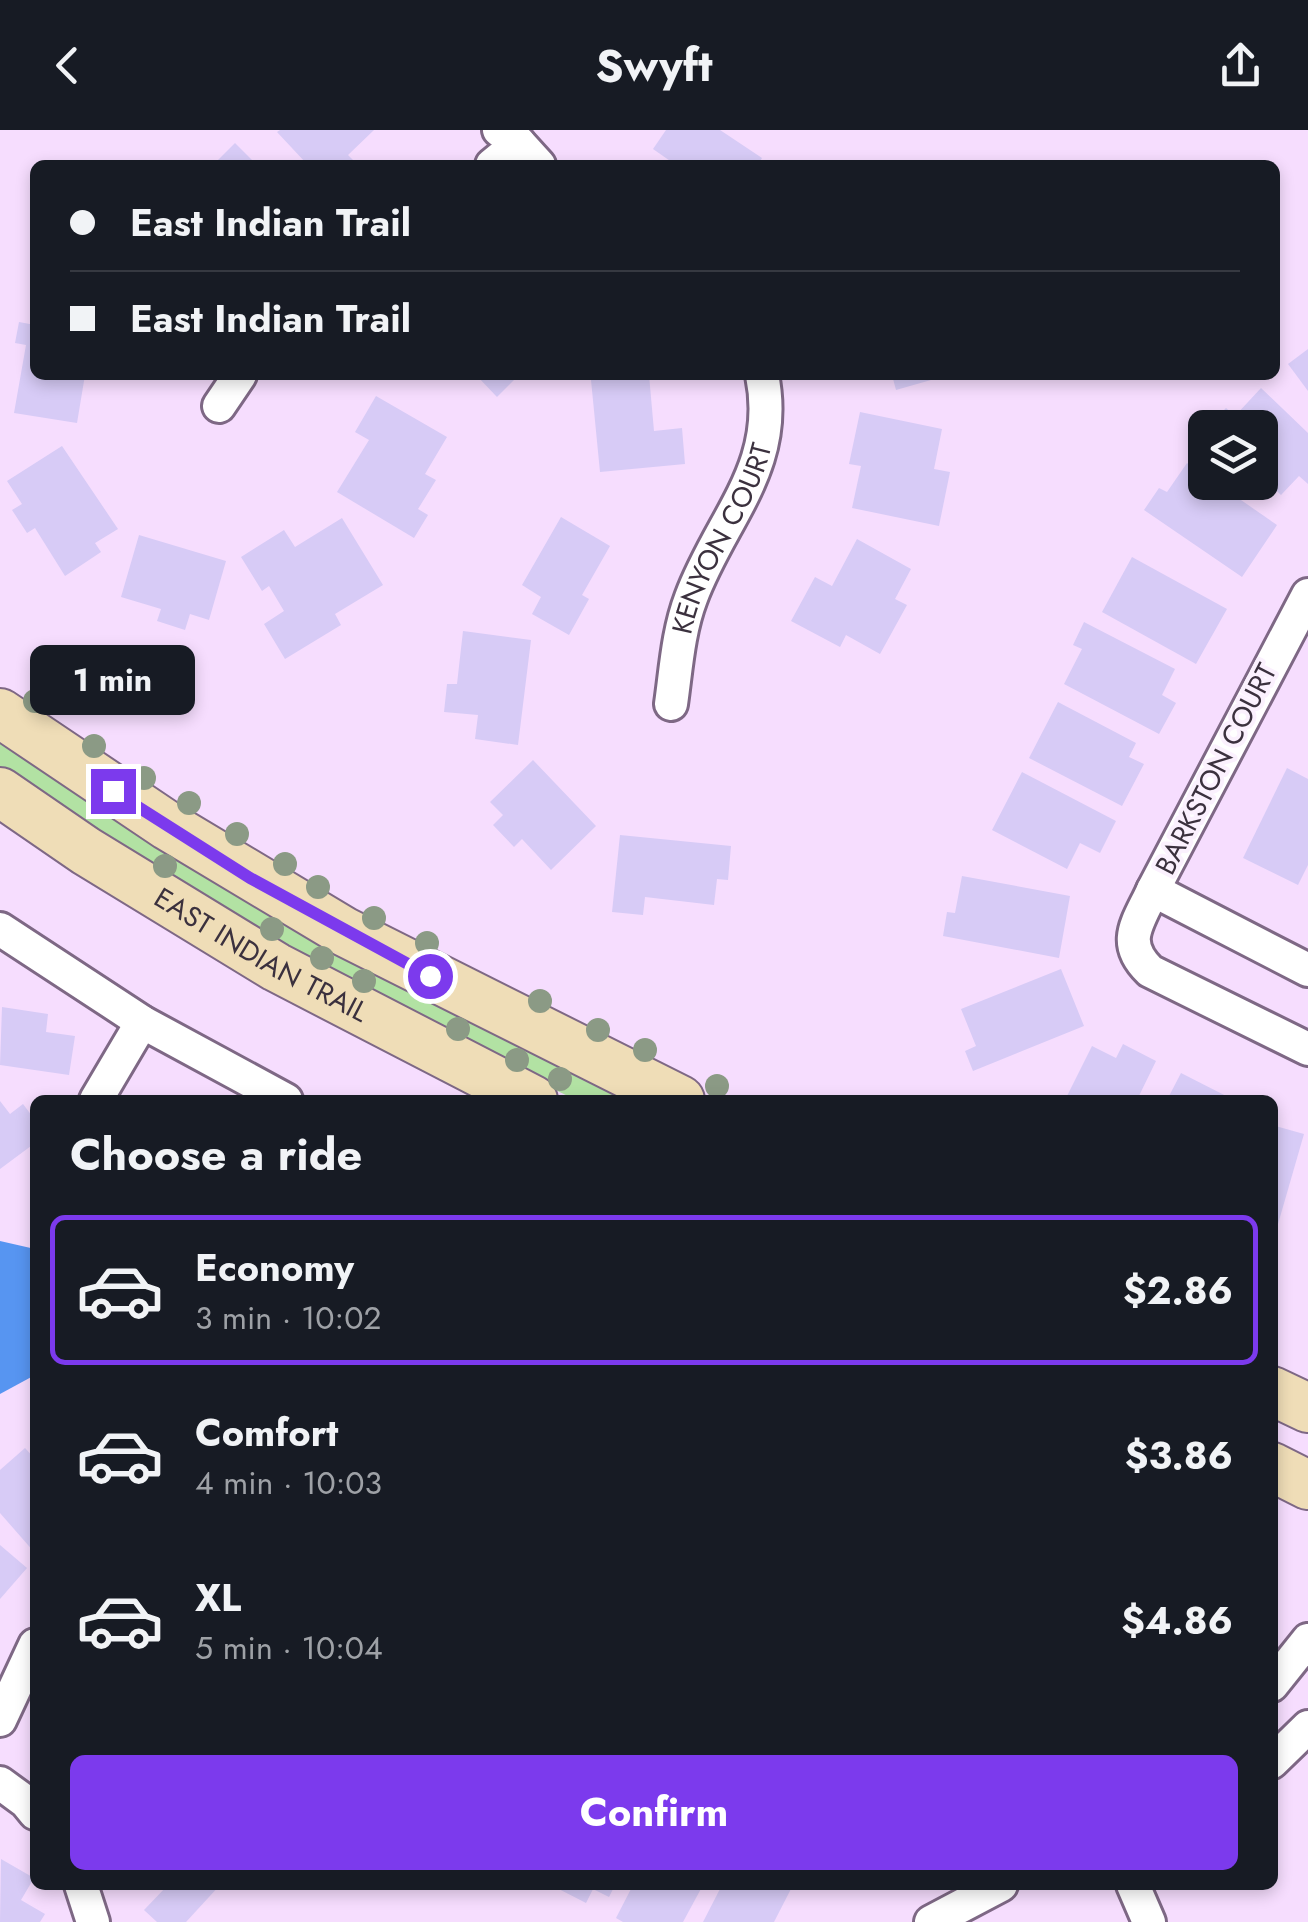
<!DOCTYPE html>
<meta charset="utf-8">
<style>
body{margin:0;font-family:Jost,sans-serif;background:#242831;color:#f1f3f6;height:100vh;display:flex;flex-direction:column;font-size:38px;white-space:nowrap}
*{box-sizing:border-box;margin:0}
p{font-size:32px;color:#9ea1a6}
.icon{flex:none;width:55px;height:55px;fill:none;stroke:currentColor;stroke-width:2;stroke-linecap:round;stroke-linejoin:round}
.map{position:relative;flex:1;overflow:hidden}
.sheet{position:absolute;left:30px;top:965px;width:1248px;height:795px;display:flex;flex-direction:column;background:#171b24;border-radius:15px;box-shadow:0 5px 15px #0003}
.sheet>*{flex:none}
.hud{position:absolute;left:30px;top:30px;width:1250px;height:220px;border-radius:15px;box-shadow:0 5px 15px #0003;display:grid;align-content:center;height:220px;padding:0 40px;background:#171b24}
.buttons{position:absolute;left:1188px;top:280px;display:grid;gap:20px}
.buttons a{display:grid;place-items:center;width:90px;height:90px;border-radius:15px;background:#171b24;box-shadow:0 5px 15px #0003;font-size:50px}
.end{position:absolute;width:45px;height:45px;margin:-22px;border:12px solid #7c3aed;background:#fff;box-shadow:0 0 0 5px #fff}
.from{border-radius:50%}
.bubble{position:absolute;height:70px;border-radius:15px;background:#171b24;box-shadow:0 5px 15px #0003;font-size:32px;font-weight:700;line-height:70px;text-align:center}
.hud b{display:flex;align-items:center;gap:35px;height:95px;font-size:38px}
.hud b+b{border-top:2px solid #363941}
.hud i{width:25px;height:25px;background:#f1f3f6}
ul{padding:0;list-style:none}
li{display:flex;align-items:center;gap:30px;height:150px;margin:0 20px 15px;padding:0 20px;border:5px solid transparent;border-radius:15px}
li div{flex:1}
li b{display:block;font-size:38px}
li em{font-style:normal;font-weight:700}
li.on{border-color:#7c3aed}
li>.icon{width:90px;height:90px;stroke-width:1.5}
h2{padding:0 40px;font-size:45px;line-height:120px}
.cta{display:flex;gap:20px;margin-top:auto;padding:20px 40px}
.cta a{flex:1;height:115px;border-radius:15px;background:#7c3aed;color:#fff;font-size:40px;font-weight:700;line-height:115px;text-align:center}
header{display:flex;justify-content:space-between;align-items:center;height:130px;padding:0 40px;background:#171b24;font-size:45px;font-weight:700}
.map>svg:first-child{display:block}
.green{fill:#b2e2a3}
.water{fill:#5795f1}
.building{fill:#d7cbf6}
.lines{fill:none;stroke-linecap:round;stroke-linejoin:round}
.minor-casing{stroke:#7e6885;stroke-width:38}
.secondary-casing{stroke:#7e6885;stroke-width:52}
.minor{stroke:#fff;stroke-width:32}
.secondary{stroke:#efddb7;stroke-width:48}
.tree{fill:#8b9a85}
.route{stroke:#7c3aed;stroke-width:12}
.labels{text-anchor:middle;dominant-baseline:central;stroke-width:8;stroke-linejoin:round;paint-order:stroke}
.street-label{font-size:28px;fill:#3b313e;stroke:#fbf1fe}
</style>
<header><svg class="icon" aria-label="back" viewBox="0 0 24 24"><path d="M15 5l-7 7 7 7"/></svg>Swyft<svg class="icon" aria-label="share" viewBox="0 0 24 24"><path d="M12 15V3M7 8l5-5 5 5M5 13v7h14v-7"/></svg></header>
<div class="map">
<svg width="1308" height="1792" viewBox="0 0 1308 1792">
<rect width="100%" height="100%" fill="#f6ddfe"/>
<path class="green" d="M0 608 634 970H576L433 900 279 818 32 661 0 637Z"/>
<path class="water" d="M0 1111 35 1119V1245L0 1264Z"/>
<g class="building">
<path d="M280 0H374L348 25 358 35H304L306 33 277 2Z"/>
<path d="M666 0H720L762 28 758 35H676L653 19Z"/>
<path d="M235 13 257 35H213Z"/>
<path d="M19 192 35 195V245H85L77 293 14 283 26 215 15 213Z"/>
<path d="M1308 219V261L1288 234Z"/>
<path d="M476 245H519L497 267Z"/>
<path d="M649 245 654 301 682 298 685 334 600 342 591 250Z"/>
<path d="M892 245H945V246L896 260Z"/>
<path d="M1261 258 1308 303V354L1299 346 1281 365 1260 345V298H1207L1226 278 1235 286Z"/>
<path d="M376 266 447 307 425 344 436 350 418 379 428 385 414 408 337 362 369 310 355 302Z"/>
<path d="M860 282 942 299 934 339 950 342 939 396 852 378 861 336 849 334Z"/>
<path d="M62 316 118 399 95 413 101 422 65 446 35 398 27 403 12 380 22 374 7 351Z"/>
<path d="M1187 333 1205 346V352H1215L1277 395 1242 447 1144 380 1159 358 1167 362Z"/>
<path d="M561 387 610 416 582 465 589 469 569 505 532 484 541 467 522 455Z"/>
<path d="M342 388 383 455 335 484 341 495 285 529 264 494 284 481 269 456 262 461 241 427 284 400 295 417Z"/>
<path d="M139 405 226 431 209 490 190 484 185 500 157 491 161 479 121 467Z"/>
<path d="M857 409 911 439 895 469 907 475 880 524 846 505 840 517 791 491 815 447 832 456Z"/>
<path d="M1132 427 1227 479 1196 534 1102 482Z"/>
<path d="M1084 492 1175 539 1162 565 1176 573 1159 604 1064 554 1082 519 1073 515Z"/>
<path d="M463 501 531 510 518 615 475 609 478 585 444 582 447 554H457Z"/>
<path d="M1058 572 1136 613 1129 627 1144 634 1122 676 1029 628Z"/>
<path d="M533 630 596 696 551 740 522 709 514 717 493 695 503 685 490 672Z"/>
<path d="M1287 638 1308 649V735L1298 755 1243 728Z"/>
<path d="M1022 642 1116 691 1100 723 1080 713 1067 739 992 700Z"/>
<path d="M620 705 731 716 728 750 717 749 714 775 645 767 643 785 612 782Z"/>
<path d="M962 746 1070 766 1059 828 943 806 947 782 955 783Z"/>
<path d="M1061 839 1084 896 973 941 965 921 976 916 961 879Z"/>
<path d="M2 877 48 884 46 902 75 906 69 945 0 935Z"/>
<path d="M1123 914 1156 931 1137 970H1065L1092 916 1116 928Z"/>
<path d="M1181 943 1234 970H1167Z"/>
<path d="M0 971 10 984 23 974 35 990V1013L0 1039Z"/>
<path d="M1272 995 1304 1004 1276 1101 1272 1100Z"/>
<path d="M25 1318 35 1329V1423L0 1383V1340Z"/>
<path d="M0 1415 27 1438 0 1469Z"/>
<path d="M1 1729 34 1748 21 1770 45 1784 40 1792H0Z"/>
<path d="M168 1755H220L186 1792H157L144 1780Z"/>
<path d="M551 1755H615L609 1767 593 1759 586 1773Z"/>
<path d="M633 1755H703L683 1792H623L616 1788Z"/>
<path d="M722 1755H793L774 1792H703Z"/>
</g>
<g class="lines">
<defs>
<g id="minor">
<path d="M499 0 519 13 539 35"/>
<path d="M492 35 519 13"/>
<path d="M219 276 240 245"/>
<path d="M1308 465 1153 760C1138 793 1120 812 1150 841L1308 919"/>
<path id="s1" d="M671 574C676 539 678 502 691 468 720 389 781 337 762 245"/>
<path d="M1153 760 1308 840"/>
<path d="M0 799 142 892 286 970"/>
<path d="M96 970 142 892"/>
<path d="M1272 1555 1308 1510"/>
<path d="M0 1590 35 1515"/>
<path d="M1272 1632 1308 1597"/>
<path d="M0 1653 26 1672 35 1683"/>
<path d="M81 1755 93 1792"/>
<path d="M1133 1755 1149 1792"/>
<path d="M931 1792 1001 1755"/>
</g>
<g id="secondary">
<path d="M0 583 168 696 345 802 680 970"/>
<path id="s2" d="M0 662 86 721 276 837 533 970"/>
<path d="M1272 1261 1308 1278"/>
<path d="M1272 1337 1308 1355"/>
</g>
</defs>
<use href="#minor" class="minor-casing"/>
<use href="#secondary" class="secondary-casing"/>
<use href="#minor" class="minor"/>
<use href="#secondary" class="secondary"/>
</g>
<g class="tree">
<circle cx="35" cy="571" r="12"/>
<circle cx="94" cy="616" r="12"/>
<circle cx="144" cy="648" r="12"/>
<circle cx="189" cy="673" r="12"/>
<circle cx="237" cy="704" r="12"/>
<circle cx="285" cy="734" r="12"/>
<circle cx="165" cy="736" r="12"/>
<circle cx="318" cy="757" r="12"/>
<circle cx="374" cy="788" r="12"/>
<circle cx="272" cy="799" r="12"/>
<circle cx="427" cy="813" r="12"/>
<circle cx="322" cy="828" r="12"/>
<circle cx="364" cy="851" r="12"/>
<circle cx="540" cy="871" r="12"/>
<circle cx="458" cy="899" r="12"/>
<circle cx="598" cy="900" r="12"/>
<circle cx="645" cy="920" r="12"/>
<circle cx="517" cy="930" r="12"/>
<circle cx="560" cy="949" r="12"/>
<circle cx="717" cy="956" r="12"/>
</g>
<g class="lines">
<path class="route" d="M113 661 250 748 430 846"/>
</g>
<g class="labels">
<g class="street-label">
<text stroke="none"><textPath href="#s1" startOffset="175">KENYON COURT</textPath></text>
<text transform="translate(1216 639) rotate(-63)">BARKSTON COURT</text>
<text stroke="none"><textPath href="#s2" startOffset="308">EAST INDIAN TRAIL</textPath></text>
</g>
</g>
</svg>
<div class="buttons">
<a><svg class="icon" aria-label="layers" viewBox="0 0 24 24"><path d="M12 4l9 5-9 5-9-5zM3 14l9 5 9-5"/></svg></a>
</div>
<i class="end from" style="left:430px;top:846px"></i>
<i class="end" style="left:113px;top:661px"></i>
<div class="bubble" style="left:30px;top:515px;width:165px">1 min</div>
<div class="hud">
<b><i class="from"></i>East Indian Trail</b>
<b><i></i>East Indian Trail</b>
</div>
<section class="sheet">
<h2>Choose a ride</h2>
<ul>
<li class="on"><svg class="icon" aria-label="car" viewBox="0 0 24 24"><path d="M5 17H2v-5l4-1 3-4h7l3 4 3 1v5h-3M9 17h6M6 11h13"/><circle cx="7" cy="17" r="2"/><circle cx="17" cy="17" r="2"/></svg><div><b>Economy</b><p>3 min · 10:02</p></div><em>$2.86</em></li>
<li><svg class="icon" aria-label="car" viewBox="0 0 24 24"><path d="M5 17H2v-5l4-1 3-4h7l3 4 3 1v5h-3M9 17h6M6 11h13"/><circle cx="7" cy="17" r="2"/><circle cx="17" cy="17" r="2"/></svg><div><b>Comfort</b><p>4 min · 10:03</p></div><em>$3.86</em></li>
<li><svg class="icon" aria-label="car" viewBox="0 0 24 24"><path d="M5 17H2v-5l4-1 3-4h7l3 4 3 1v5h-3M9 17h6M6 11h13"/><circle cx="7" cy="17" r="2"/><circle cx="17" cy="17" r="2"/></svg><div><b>XL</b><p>5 min · 10:04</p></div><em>$4.86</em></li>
</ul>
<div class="cta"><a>Confirm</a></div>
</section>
</div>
